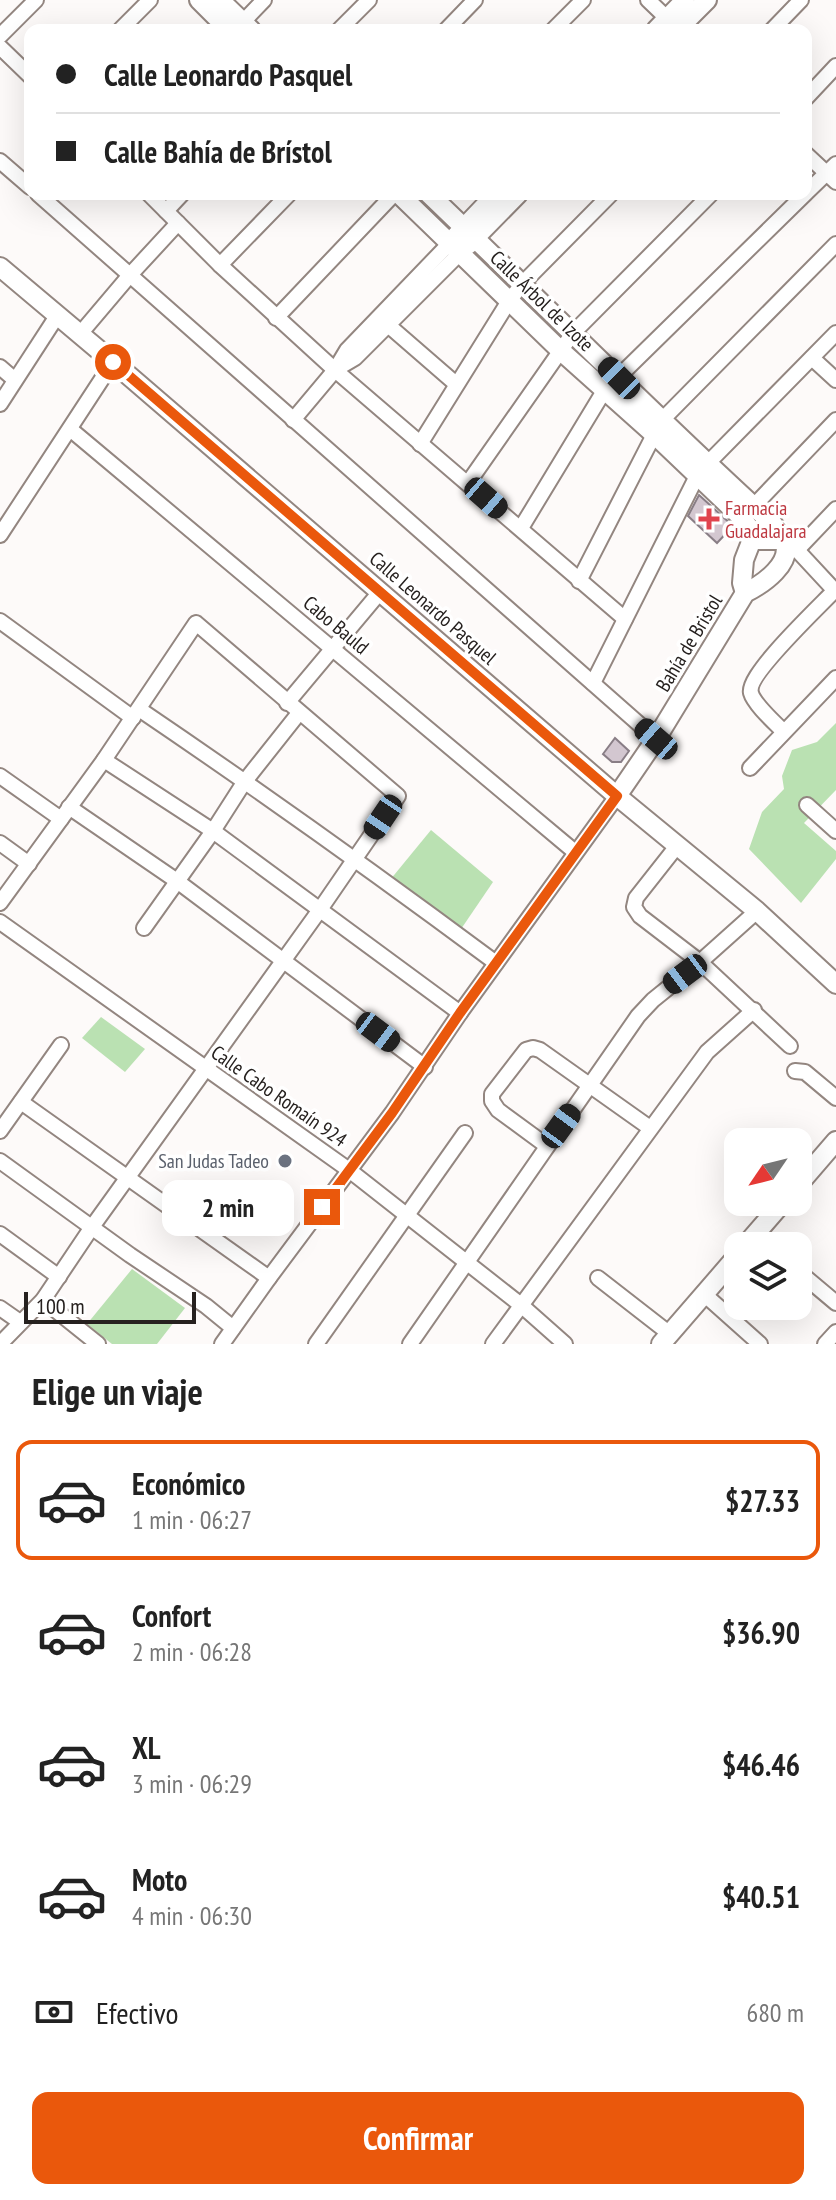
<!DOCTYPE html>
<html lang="es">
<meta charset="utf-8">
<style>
body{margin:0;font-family:"PT Sans Narrow",sans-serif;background:#f6f6f6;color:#222;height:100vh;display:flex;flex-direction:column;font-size:30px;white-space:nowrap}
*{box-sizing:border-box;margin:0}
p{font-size:26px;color:#767676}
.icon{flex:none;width:44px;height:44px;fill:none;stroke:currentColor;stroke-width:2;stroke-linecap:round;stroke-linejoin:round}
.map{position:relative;height:1344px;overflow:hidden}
.drawer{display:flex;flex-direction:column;background:#fff;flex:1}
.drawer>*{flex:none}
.banner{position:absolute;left:24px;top:24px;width:788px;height:176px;border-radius:16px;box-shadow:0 8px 32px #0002;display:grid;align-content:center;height:176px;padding:0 32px;background:#fff}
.needle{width:52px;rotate:235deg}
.tools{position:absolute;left:724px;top:1128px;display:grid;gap:16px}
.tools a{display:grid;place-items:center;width:88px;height:88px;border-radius:16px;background:#fff;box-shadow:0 8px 32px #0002;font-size:40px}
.scale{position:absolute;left:24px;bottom:20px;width:172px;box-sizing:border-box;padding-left:8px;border:4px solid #26211f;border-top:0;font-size:22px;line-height:28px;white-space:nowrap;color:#26211f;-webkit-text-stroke:6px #fff;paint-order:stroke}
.end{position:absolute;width:36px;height:36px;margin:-18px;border:10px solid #ea580c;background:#fff;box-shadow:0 0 0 4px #fff}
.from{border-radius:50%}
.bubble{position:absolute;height:56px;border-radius:16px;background:#fff;box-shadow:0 8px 32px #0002;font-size:26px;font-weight:700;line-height:56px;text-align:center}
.car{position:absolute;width:24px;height:48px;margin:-24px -12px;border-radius:10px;box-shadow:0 0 6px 2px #0007;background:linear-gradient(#222 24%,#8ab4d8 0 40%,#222 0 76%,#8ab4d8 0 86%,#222 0)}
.banner b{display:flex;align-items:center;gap:28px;height:76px;font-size:30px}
.banner b+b{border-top:2px solid #e0e0e0}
.banner i{width:20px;height:20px;background:#222}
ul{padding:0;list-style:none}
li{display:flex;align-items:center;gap:24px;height:120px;margin:0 16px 12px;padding:0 16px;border:4px solid transparent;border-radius:16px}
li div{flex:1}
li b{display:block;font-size:30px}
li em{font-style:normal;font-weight:700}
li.on{border-color:#ea580c}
li>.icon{width:72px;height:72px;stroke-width:1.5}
h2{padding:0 32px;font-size:36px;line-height:96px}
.pay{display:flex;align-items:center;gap:20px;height:88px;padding:0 32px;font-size:30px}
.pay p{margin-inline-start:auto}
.action{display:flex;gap:16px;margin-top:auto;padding:16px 32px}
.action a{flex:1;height:92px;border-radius:16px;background:#ea580c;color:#fff;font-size:32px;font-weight:700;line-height:92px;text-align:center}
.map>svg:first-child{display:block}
.green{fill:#bae1b2}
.building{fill:#d3c7d0;stroke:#897e86;stroke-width:2}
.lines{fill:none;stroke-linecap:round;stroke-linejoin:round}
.minor-casing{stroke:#938680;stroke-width:18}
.tertiary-casing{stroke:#938680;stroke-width:22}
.minor{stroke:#fff;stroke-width:14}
.tertiary{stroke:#fff;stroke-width:18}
.route{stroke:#ea580c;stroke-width:10}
.health-dot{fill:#e0444e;stroke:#fff;stroke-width:3}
.worship-dot{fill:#6b7280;stroke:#fff;stroke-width:3}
.labels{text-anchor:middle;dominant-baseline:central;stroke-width:7;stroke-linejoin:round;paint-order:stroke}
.street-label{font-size:20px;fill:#26211f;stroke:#fff}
.health-label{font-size:20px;fill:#be3a42;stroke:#fff;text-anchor:start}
.worship-label{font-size:20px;fill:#5b616d;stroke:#fff;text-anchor:end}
</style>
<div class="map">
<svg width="836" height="1344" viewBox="0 0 836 1344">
<rect width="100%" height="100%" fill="#fdfaf9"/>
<g class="green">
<path d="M836 723V790L804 823 836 851V859L801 903 749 849 762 812 784 789 782 776 792 750 817 742Z"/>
<path d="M431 830 493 882 459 932 390 880Z"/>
<path d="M101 1017 145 1049 125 1072 82 1038Z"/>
<path d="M132 1269 185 1308 157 1344H112L87 1324Z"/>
</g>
<g class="building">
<path d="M699 495 733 526 717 543 688 516Z"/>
<path d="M615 738 629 751 621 762H612L603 754Z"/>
</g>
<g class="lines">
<defs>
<g id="minor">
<path d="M648 0 673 24"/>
<path d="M238 27 264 0"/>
<path d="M120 30 150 0"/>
<path d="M339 30 369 0"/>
<path d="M446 30 475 0"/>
<path d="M553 30 583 0"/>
<path d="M772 30 801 0"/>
<path d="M0 36 36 0"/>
<path d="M0 47 30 76"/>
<path d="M806 98 836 66"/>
<path d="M806 154 836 182"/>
<path d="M0 161 30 187"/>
<path d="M806 193 836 164"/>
<path d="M38 194 656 739"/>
<path d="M149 194 220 265 335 370 625 619"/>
<path d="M166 211 182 194"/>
<path d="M220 265 289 194"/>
<path d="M276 318 394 194"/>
<path d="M388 325 456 384"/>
<path d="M80 334 130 275 178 223"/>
<path d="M812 358 836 380"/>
<path d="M0 367 15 380"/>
<path d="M338 368 355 358 460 253"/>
<path d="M0 404 57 316"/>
<path d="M293 420 335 370 347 350 450 243"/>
<path d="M70 429 575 852"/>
<path d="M420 444 509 301 523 283 611 194"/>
<path d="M708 463 836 333"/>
<path d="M468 483 573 333 711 194"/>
<path d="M748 512 836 420"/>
<path d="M521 528 604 391 805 194"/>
<path d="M0 535 113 362"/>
<path d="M751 542H785L797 550 836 592"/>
<path d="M797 550 836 509"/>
<path d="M579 581 661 421 836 244"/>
<path d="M0 621 133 718"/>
<path d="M593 683 697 476"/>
<path d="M287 703 380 592"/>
<path d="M139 709C260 791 379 876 496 963"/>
<path d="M783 731C774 722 754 704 751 693 746 675 821 605 836 589"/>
<path d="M104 760 213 831 460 1013"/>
<path d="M750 768 836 678"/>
<path d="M0 776 61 819"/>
<path d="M807 805 836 831"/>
<path d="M69 807 177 881 425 1067"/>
<path d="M0 843 29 864"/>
<path d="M677 846 636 898 634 907 640 916 700 962 790 1046"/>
<path d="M0 903 104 760 196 623 398 796 319 911 92 1227 43 1300 0 1344"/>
<path d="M0 922 349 1170 521 1305 565 1344"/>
<path d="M144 928 213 831 245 781 299 713"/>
<path d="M795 1071 805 1072 836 1098"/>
<path d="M21 1102 269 1278"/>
<path d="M0 1131 61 1045"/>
<path d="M547 1146 498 1110 492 1101V1094L526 1050 533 1048 540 1050 650 1128"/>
<path d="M0 1161 130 1255 206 1306 233 1328"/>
<path d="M0 1234 59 1277"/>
<path d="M756 1234 770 1246"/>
<path d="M798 1271 836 1303"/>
<path d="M598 1278 670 1334"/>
<path d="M704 1294 760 1344"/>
<path d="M43 1300 98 1344"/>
<path d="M0 1308 20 1322"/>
<path d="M222 1344 269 1278 392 1113 460 1013 617 796"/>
<path d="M316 1344 465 1133"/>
<path d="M410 1344 638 1016 653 1000 700 962 757 911"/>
<path d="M493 1344 707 1052 754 1010"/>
<path d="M825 1344 836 1332"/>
</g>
<g id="tertiary">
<path d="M199 0 229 30"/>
<path d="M220 0 251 30"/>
<path d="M656 30 685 0"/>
<path d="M677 30 707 0"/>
<path d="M399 194 561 351 655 435 742 518 750 529 751 542 744 560 742 583 745 593"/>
<path d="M429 194C544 304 655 417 773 524 776 529 781 535 784 540 794 563 763 584 745 593L656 739 617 796"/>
<path d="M456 236 496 194"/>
<path d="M468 245 518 194"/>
<path d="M0 267 113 362 617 796 757 911 836 984"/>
<path d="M798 1185 836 1141"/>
<path d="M745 1246 783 1202"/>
<path d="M661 1344 738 1255"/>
</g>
</defs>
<use href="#minor" class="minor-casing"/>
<use href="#tertiary" class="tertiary-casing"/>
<use href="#minor" class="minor"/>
<use href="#tertiary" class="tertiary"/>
</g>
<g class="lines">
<path class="route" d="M113 362 617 796 460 1013 392 1113 322 1207"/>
</g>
<path class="health-dot" d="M705 507h8v8h8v8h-8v8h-8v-8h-8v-8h8z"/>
<circle class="worship-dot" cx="285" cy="1161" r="8"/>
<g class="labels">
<g class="street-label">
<text transform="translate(542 301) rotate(44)">Calle Árbol de Izote</text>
<text transform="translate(433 608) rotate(41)">Calle Leonardo Pasquel</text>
<text transform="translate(336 625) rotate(40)">Cabo Bauld</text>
<text transform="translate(689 643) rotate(-59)">Bahía de Bristol</text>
<text transform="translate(279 1096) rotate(35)">Calle Cabo Romaín 924</text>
</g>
<g class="health-label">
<text x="725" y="508">Farmacia<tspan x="725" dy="23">Guadalajara</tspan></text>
</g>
<g class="worship-label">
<text x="269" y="1161">San Judas Tadeo</text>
</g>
</g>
</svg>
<div class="tools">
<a><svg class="needle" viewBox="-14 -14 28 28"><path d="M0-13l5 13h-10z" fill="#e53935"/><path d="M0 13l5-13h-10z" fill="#767676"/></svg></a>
<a><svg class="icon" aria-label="layers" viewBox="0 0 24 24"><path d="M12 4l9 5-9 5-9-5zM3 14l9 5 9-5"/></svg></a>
</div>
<div class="scale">100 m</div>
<i class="end from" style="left:113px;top:362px"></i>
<i class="end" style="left:322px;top:1207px"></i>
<div class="bubble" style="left:162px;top:1180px;width:132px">2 min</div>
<i class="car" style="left:619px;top:378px;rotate:315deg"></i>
<i class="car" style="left:486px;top:498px;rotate:131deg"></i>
<i class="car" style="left:656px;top:739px;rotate:311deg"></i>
<i class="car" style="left:383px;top:817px;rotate:214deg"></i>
<i class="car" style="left:685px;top:974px;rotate:233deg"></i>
<i class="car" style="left:378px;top:1032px;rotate:127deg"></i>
<i class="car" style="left:561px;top:1126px;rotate:36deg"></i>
<div class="banner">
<b><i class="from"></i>Calle Leonardo Pasquel</b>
<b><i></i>Calle Bahía de Brístol</b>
</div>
</div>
<section class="drawer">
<h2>Elige un viaje</h2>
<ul>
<li class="on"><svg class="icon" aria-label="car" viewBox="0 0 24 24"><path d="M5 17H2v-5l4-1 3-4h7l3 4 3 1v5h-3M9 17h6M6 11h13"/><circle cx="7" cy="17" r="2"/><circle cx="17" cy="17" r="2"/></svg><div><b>Económico</b><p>1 min · 06:27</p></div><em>$27.33</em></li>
<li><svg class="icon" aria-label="car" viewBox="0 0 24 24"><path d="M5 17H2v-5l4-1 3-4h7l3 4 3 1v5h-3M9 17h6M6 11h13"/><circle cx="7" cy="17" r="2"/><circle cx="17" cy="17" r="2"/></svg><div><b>Confort</b><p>2 min · 06:28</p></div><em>$36.90</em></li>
<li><svg class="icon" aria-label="car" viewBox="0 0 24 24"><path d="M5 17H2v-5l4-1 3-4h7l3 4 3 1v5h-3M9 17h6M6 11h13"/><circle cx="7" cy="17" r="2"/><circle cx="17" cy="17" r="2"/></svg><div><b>XL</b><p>3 min · 06:29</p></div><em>$46.46</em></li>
<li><svg class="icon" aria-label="car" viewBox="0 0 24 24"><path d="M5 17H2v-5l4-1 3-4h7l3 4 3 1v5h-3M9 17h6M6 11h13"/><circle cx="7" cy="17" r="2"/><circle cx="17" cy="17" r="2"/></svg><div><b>Moto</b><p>4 min · 06:30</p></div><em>$40.51</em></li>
</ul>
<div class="pay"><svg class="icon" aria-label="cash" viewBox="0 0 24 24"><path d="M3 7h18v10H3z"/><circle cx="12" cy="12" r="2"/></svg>Efectivo<p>680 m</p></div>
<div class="action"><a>Confirmar</a></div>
</section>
